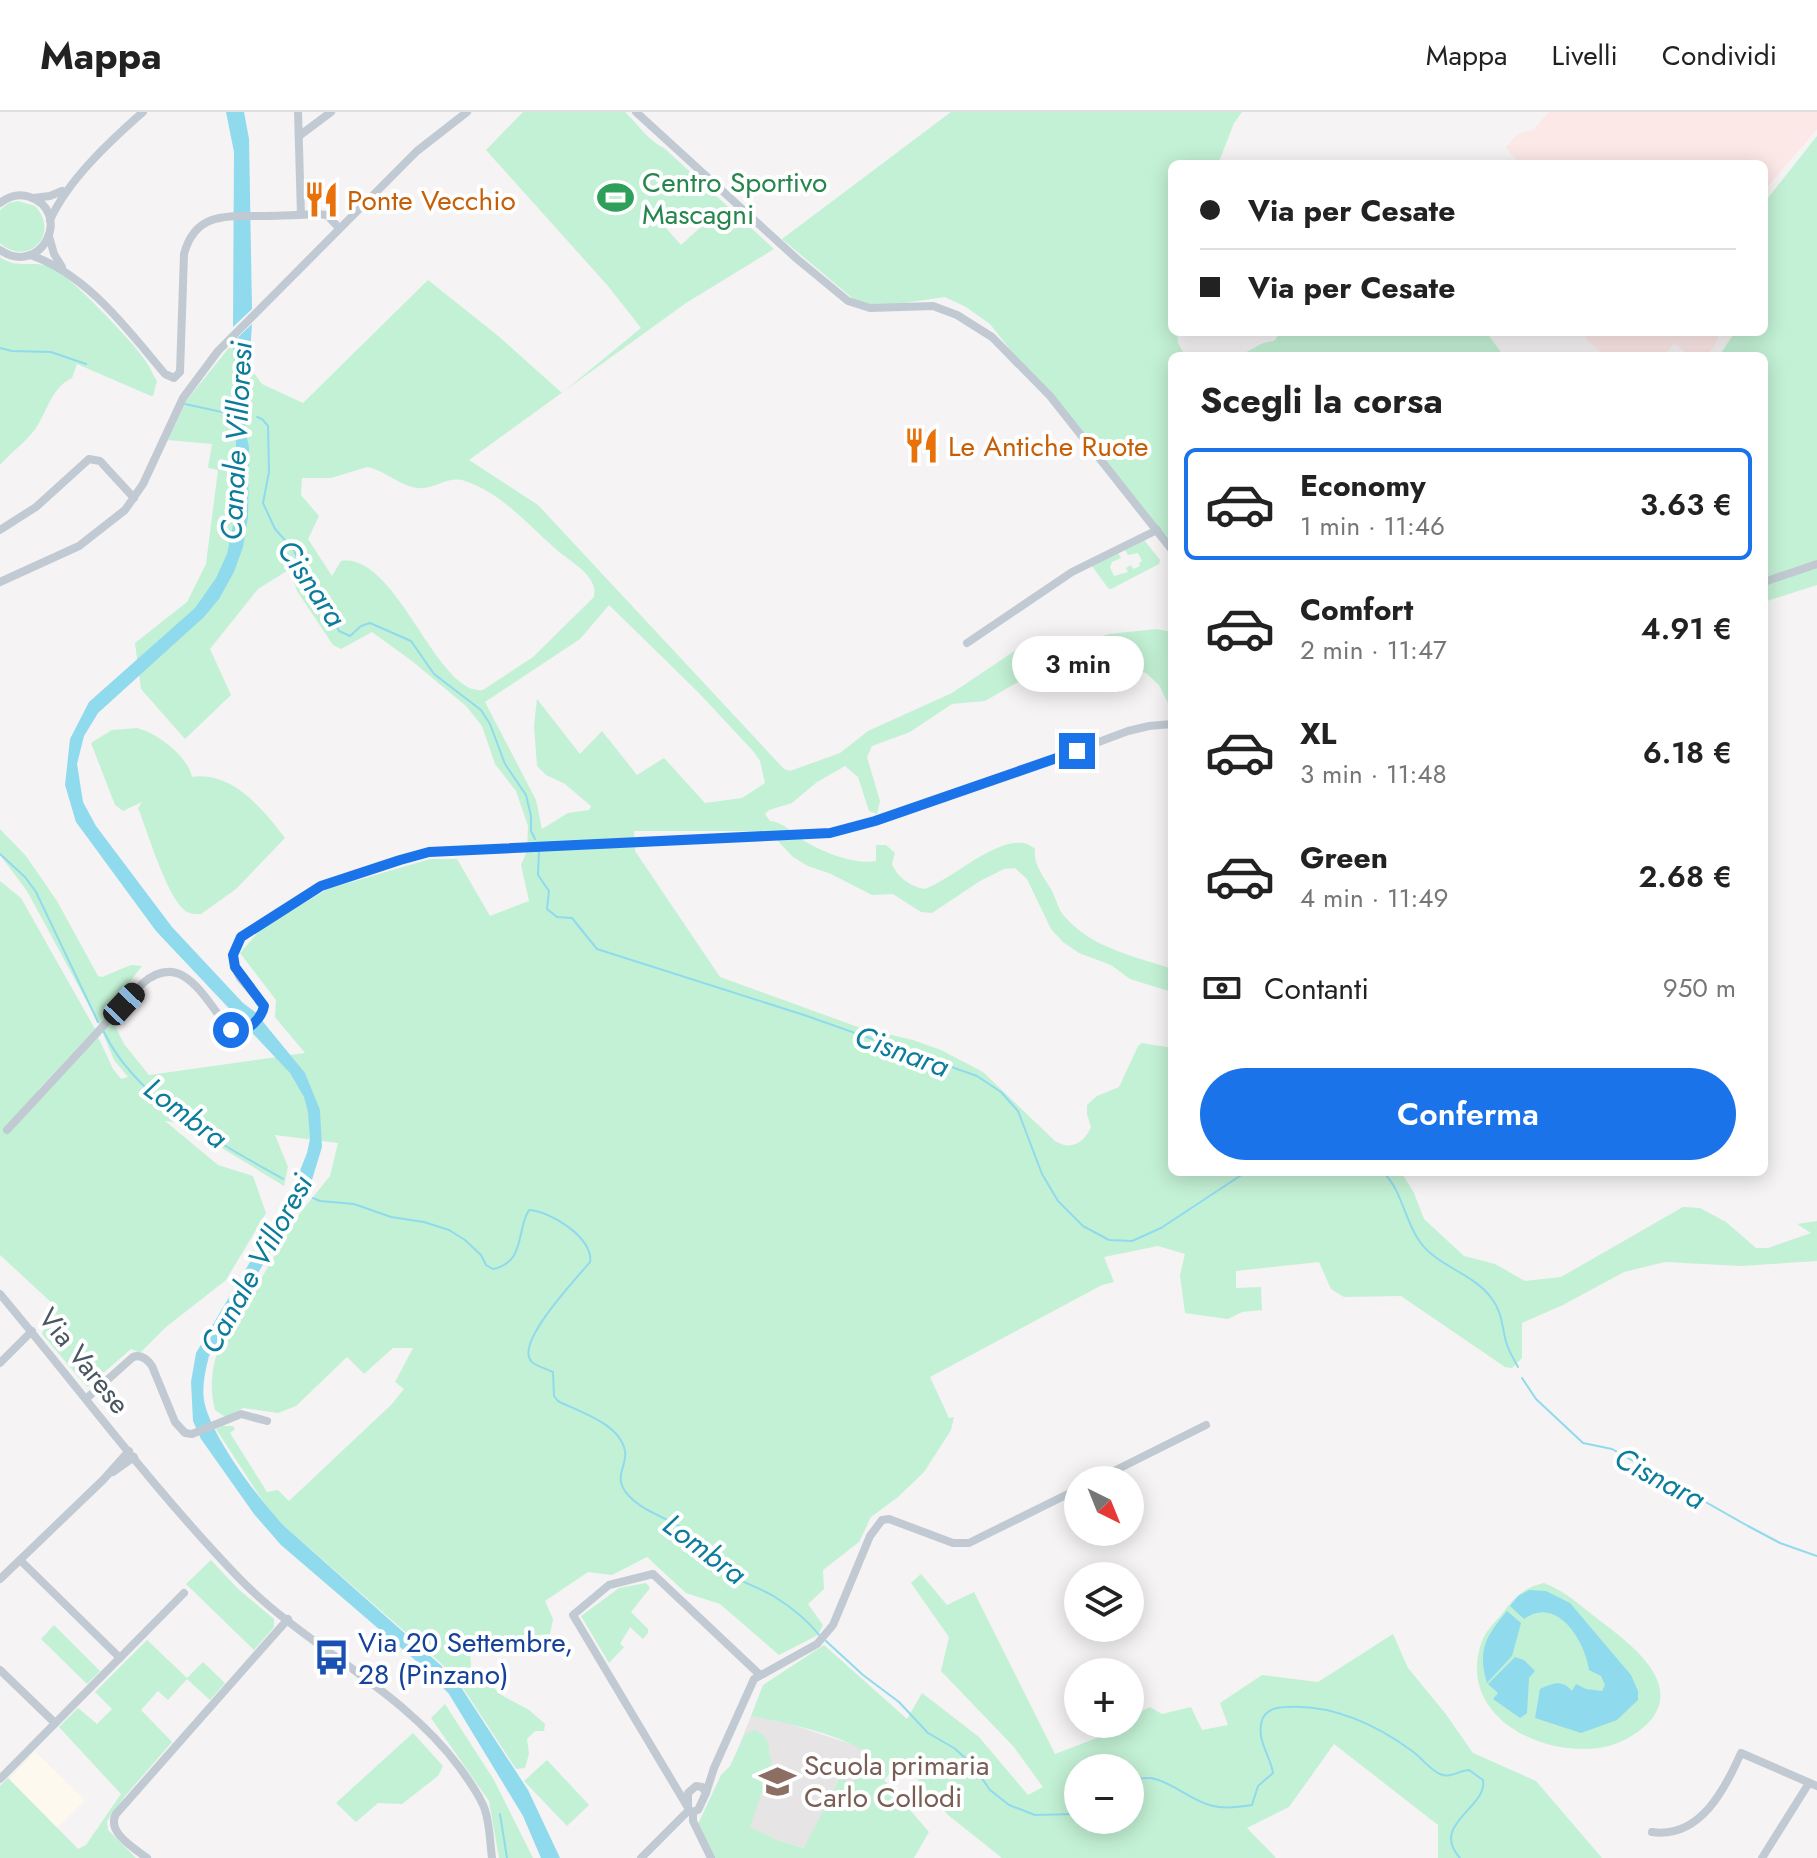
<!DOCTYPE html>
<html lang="it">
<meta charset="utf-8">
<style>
body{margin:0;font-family:Jost,sans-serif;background:#f2f2f2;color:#222;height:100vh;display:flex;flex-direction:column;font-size:30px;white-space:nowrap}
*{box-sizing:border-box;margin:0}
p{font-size:26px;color:#767676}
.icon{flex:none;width:44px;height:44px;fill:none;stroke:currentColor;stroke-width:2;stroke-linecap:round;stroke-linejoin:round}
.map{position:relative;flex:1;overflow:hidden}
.sheet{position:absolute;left:1168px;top:240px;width:600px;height:824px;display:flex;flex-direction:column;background:#fff;border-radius:12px;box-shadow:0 4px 20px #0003}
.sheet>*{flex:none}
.guide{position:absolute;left:1168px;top:48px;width:600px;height:176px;border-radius:12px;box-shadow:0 4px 20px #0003;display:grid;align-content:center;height:176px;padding:0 32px;background:#fff}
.needle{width:52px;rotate:137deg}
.tools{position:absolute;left:1064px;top:1354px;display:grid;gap:16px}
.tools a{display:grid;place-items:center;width:80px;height:80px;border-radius:50%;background:#fff;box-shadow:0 4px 20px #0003;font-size:40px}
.end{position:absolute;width:36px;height:36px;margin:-18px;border:10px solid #1a73e8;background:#fff;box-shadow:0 0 0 4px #fff}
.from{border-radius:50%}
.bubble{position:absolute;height:56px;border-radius:28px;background:#fff;box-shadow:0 4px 20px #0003;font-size:26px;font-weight:600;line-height:56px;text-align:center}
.car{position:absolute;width:24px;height:48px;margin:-24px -12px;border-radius:10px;box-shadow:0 0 6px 2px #0007;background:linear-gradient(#222 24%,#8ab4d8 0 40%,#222 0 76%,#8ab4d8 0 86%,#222 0)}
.guide b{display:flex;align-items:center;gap:28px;height:76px;font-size:30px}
.guide b+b{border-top:2px solid #e0e0e0}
.guide i{width:20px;height:20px;background:#222}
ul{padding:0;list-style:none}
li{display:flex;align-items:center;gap:24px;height:112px;margin:0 16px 12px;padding:0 16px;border:4px solid transparent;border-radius:12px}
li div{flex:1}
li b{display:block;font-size:30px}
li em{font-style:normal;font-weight:600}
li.selected{border-color:#1a73e8}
li>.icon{width:72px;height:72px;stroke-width:1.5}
h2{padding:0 32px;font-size:36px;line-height:96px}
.pay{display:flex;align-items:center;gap:20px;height:88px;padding:0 32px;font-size:30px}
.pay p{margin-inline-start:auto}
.action{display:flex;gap:16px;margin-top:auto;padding:16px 32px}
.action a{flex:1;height:92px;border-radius:48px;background:#1a73e8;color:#fff;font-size:32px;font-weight:600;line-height:92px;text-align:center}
header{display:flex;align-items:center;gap:48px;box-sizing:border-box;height:112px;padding:0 40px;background:#fff;border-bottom:2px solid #e0e0e0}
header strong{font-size:38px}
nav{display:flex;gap:44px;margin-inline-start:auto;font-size:28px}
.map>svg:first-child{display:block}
.commercial{fill:#fdf9ef}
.education{fill:#e6e4e5}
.medical{fill:#fce8e6}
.green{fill:#c3f1d5;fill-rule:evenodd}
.water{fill:#90daee}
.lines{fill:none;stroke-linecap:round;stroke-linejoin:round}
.stream{stroke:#90daee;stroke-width:2}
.minor{stroke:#c1cad2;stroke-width:8}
.route{stroke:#1a73e8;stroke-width:10}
.labels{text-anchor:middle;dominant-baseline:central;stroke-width:8;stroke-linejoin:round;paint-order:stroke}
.leisure-label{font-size:28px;fill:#27864d;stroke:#fff;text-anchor:start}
.food-label{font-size:28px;fill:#c56008;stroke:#fff;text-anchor:start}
.street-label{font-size:28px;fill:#4a5661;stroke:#fff}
.transit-label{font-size:28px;fill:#164399;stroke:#fff;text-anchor:start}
.education-label{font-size:28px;fill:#785e54;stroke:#fff;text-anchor:start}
.water-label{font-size:30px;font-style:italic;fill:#0c7c9b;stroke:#fff}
</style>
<header>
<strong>Mappa</strong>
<nav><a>Mappa</a><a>Livelli</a><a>Condividi</a></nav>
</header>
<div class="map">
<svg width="1817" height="1746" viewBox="0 0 1817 1746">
<rect width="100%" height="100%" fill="#f5f3f3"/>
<path class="commercial" d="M35 1639 85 1688 59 1714H55L9 1667Z"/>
<path class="education" d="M751 1604 790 1612 857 1634 868 1641 852 1672 840 1666 805 1736 777 1728 749 1715 731 1654Z"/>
<g class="medical">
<path d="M1549 0H1817V17L1764 79V52H1519L1506 35 1518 22 1533 18Z"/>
<path d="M1585 220H1720L1714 235 1706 244H1690L1674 231 1663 244H1605L1586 227Z"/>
</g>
<g class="green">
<path d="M523 0H625C638 12 648 29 664 36L774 137 686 191 469 348 538 393 784 657 790 659 840 641 868 619 952 581 1016 538 1044 532 1079 531 1109 522 1156 517 1172 520V599L1159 573 1146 561 1090 546 1075 553 1032 562 985 589 952 592 910 620 872 634 867 645 880 689 877 702 869 699 858 665 845 654 817 670 792 691 769 698 765 702 770 709C785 710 794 724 808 731 825 741 856 753 876 749V733H886L895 741 892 752C898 766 910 774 924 777 951 770 1008 712 1035 737 1033 752 1043 764 1051 777 1056 786 1058 798 1065 805 1092 836 1134 844 1172 857V880L1130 867 1111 853 1079 841 1063 830 1051 817 1027 767 1015 756 1004 757 980 769 932 801 921 800 893 782 872 783 831 762 808 754 793 745 776 727 762 719H634L635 739 720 865 858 915 913 928 941 938 983 960 1055 1029C1071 1039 1084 1031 1091 1015L1087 1002V993L1097 984 1119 975 1138 934 1142 931 1172 936V1060H1401L1414 1081 1424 1107 1464 1144 1495 1152 1525 1169 1561 1165 1683 1095 1700 1096 1726 1110 1756 1136H1768L1811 1121 1797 1112 1817 1109V1149L1742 1154 1665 1150 1624 1160 1563 1193 1522 1211V1246L1512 1256 1505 1255 1401 1184 1344 1185 1331 1177 1319 1150 1236 1159V1176L1261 1175 1262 1198 1242 1200 1228 1207 1185 1201 1180 1163 1185 1142 1158 1134 1104 1145 1114 1170 1102 1173 930 1265 949 1306 954 1305 951 1318 924 1360 898 1385 871 1405 859 1430 823 1458 824 1477 808 1492 823 1513 818 1523 779 1543 720 1492 686 1481 647 1445 612 1463 588 1460 545 1489 553 1507 550 1522 512 1525 499 1532 470 1536 471 1555 503 1584 529 1598 545 1612 544 1619H535L527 1627 529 1642 525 1656 516 1657 465 1579 443 1553 283 1413 268 1397 216 1317 222 1314H233L235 1317 230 1321 267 1380 278 1378 289 1389 392 1292 404 1277 395 1270 413 1236H393L364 1262 347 1245 296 1294 278 1301 243 1296 225 1305 215 1298C210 1278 211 1261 217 1241L300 1101 330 1064 338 1031 275 1023 288 1055 284 1074 181 1011 165 1009 218 1053 253 1064 266 1101 226 1168 166 1215 140 1241 131 1237 87 1275 42 1222 53 1192 0 1143V769L21 786 95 917 38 978 49 977 98 925 113 957 121 967 128 965 114 948 99 912 27 779 0 743V717L26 744 57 789 98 864 102 865 131 853 142 854 110 896 109 901 124 932 149 963 305 941 275 905 276 888 240 841 262 816 328 777 430 747H457L490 804 529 789 521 753 527 739 528 714 516 679 495 652 482 614 466 594 412 549 372 520 341 537 333 533 297 479 290 457 258 477 210 537 231 583 185 627 141 577 135 531 187 490 206 452 218 358 208 356 212 332 168 328 186 289 232 232 262 272 303 291 428 168 497 223 562 281 641 216 608 174 486 38ZM689 96 704 112 681 133 666 116ZM367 355C385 358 399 374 418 376 434 378 448 363 465 369 502 381 529 414 558 439 568 447 583 456 590 467 594 473 595 478 594 485L533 545 483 578C436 584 397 440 341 449L332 464 308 427 319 404 301 383 302 366H331ZM609 493 698 580 753 639 760 649 765 671 742 686 705 691 664 646 637 663 602 619 580 642 537 587 534 614 537 654 546 663 565 672 591 694 589 698 568 701 542 717 536 688 485 590 580 527Z"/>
<path d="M951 0H1242L1234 11 1218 52H1172V220H1177L1178 231 1185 244H1172V444L990 212 966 195 945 185 876 195 857 190 782 127Z"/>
<path d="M1817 24V473L1764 490V244H1719L1735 220H1764V91Z"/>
<path d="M18 89 35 94C61 122 28 156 0 131V98L9 91Z"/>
<path d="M0 145C17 158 34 147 53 156 71 165 133 230 145 248 150 255 152 262 157 269L153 284H151L77 252 72 266C51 276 48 298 36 316 26 330 11 340 0 353Z"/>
<path d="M1289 220H1486L1504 244H1239L1263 231 1274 229 1278 224Z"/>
<path d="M1144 428 1160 448 1159 452 1111 477 1108 476 1092 454 1118 441 1121 446 1112 450 1110 455 1114 464 1128 460 1126 456 1131 453 1133 457 1140 454 1139 451 1142 449 1138 441 1128 443 1125 438Z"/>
<path d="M137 616C157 621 188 644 192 665 232 659 263 697 285 726L236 777 201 802C194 802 188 802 183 797 165 779 148 721 138 696L142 690 123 699 115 693 91 631 112 618Z"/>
<path d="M211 1448 237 1476 274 1507V1515L254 1538 186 1472Z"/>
<path d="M921 1462 947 1493 974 1480 1055 1642 1097 1626 1121 1612H1130V1606L1150 1595 1162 1602 1191 1595 1202 1618 1228 1613 1220 1591 1262 1563 1318 1570 1393 1522 1408 1556 1445 1601 1473 1641 1536 1669 1602 1746H1438V1713L1334 1632 1289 1695 1247 1716 1276 1746H1002L948 1703 901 1648 884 1668 929 1720 914 1746H714L698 1712 721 1663 730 1654 745 1622 755 1618C767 1624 770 1631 769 1644L772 1648 750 1715 777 1728 804 1736 840 1666 853 1671 867 1641C834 1620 789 1612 751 1604L763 1573 824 1533 907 1607 922 1581 979 1625 1028 1683 1043 1675 1013 1634 941 1559 949 1525 911 1471ZM1078 1656H1130V1708H1078Z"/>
<path d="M646 1471 650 1476 631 1500 648 1517V1521L643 1527 630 1515 620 1532 624 1535 609 1551 581 1504 619 1476Z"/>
<path d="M1544 1471C1565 1479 1581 1494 1599 1508 1628 1530 1688 1573 1646 1613 1634 1624 1620 1632 1604 1635 1544 1647 1457 1605 1481 1532 1484 1521 1494 1511 1502 1502 1514 1486 1524 1475 1544 1471Z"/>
<path d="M54 1513 100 1559 87 1572 41 1527Z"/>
<path d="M147 1528 187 1566 203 1550 225 1571 210 1588 187 1567 168 1588 158 1579 141 1598 172 1630 125 1684 107 1709 108 1718 136 1746H0V1674L8 1666 78 1737 86 1733 121 1682 59 1615 78 1596 97 1612 112 1597 95 1580Z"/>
<path d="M445 1592 494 1668 533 1746H499L489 1689 431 1606Z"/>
<path d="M413 1621 443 1654 438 1664 402 1692 378 1691 356 1710 336 1691Z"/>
<path d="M547 1648 589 1693 567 1714 524 1669Z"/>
</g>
<g class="water">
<path d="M226 0H244L249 27 252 197 233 215 234 40Z"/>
<path d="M252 212 245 317 249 335 248 405 243 435 234 460 219 487 204 505 98 601 84 624 77 652 83 690 96 714 172 815 243 891 255 900 305 961 320 998 322 1035 311 1071 209 1244C205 1260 201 1277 205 1293 214 1328 258 1386 283 1413L455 1566 528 1678 560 1746H541L523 1704 449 1582 422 1554 281 1433 254 1402 201 1327 193 1309 191 1270 196 1241 291 1081 307 1041 310 1027 308 1000 304 985 290 961 156 819 76 710 65 673 70 627 89 590 195 496 216 466 227 442 234 408 237 293 233 230Z"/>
<path d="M1529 1478 1546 1479 1570 1491 1631 1563 1638 1579V1588L1617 1608 1581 1621 1535 1606 1540 1577C1553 1571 1562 1567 1572 1579L1576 1572 1586 1577 1602 1579 1605 1573 1601 1564 1589 1558C1585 1529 1557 1483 1524 1507L1510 1494 1518 1484Z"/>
<path d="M1507 1499 1521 1511 1512 1544 1487 1571C1477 1538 1486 1524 1507 1499Z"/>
<path d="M1515 1545 1524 1548 1535 1559 1529 1566 1527 1601 1520 1606 1493 1587 1498 1581 1488 1572Z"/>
</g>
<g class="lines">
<g class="stream">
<path d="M0 236 12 239 51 240 86 252"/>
<path d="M185 292 231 302"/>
<path d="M257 305 262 307 268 314 269 360 263 391 275 417 294 438 306 472 326 492 339 519 350 524 361 514 370 511 411 529 434 562 481 598 490 612 505 652 526 683 531 704V719L535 727"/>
<path d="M539 738 538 763 549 779 547 797 557 805 572 806 597 837 807 904 977 964 1001 980 1018 999 1042 1062 1058 1089 1083 1114 1109 1128 1132 1129 1161 1116 1246 1060"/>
<path d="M0 742 25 765 36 780 98 910"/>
<path d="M104 920C136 988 220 1031 283 1067"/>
<path d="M1383 1060C1403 1080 1404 1108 1420 1130 1438 1155 1475 1162 1492 1187 1503 1201 1502 1218 1507 1233 1510 1241 1514 1248 1518 1255"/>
<path d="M313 1086 320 1089 354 1092 391 1105 424 1110 449 1118 465 1128 481 1143 486 1153 493 1157C526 1150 516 1118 529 1098 550 1099 594 1126 590 1150 578 1165 515 1230 531 1249 535 1254 547 1257 553 1260L554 1284 558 1289C577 1299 620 1311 625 1339 628 1355 611 1365 629 1384 647 1403 674 1407 692 1423 704 1434 711 1450 725 1460 740 1470 759 1475 775 1485 791 1495 809 1510 821 1525"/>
<path d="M1522 1266 1536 1287 1583 1331 1612 1337 1748 1414 1780 1431 1817 1444"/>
<path d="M826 1529 863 1563 899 1590 928 1621 954 1636 972 1652 990 1678 1009 1693 1035 1703 1078 1702"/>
<path d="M1130 1671C1159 1653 1185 1689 1213 1694 1225 1697 1240 1695 1252 1693L1258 1674 1273 1661C1270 1642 1256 1629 1262 1608 1266 1597 1277 1595 1287 1595 1332 1592 1377 1613 1412 1639 1421 1645 1430 1658 1440 1662 1450 1667 1460 1658 1469 1658L1483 1668C1488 1696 1429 1712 1460 1746"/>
<path d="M500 1702 507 1746"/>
</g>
<g class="minor">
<path d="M298 0 301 103"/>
<path d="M636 0 797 147 848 189 870 196 933 194 957 203 992 225 1050 284 1172 438"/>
<path d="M299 24 331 0"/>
<path d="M33 86 50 84 62 79"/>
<path d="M0 91C9 84 19 81 30 85 73 100 42 166 0 138"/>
<path d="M50 108C68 68 110 29 143 0"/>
<path d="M49 124 54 142 62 155"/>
<path d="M30 143C87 162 127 217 165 262L174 266 180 260 184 142C195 101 225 104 260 104 279 104 298 103 317 102L327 103 339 116"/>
<path d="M0 418 36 395 89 347 100 349 134 386"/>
<path d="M0 470 79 434 125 398 143 372 183 286 218 239 417 39 467 0"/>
<path d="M1764 470 1817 452"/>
<path d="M967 531 1072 460 1157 418"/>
<path d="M7 1018 143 871C185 836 206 892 231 918L238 921C249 918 262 906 264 894L240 866 235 855 233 843 241 825 321 774 400 748 429 740 830 721 875 709 1048 649 1128 619 1149 614 1172 612"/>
<path d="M0 1182C79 1276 153 1377 239 1466 307 1536 401 1576 460 1656 469 1669 480 1683 485 1698 490 1713 490 1731 492 1746"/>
<path d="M0 1251 32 1219"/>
<path d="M87 1286 133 1245C141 1242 147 1247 152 1254L175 1310 185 1321 192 1322 241 1302 267 1309"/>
<path d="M113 1360 134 1345"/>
<path d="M1096 1368 1206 1313"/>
<path d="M20 1448 120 1546"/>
<path d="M0 1467 103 1368 129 1339"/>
<path d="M0 1558 55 1611"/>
<path d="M0 1667 184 1481"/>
<path d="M696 1674 702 1675 706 1681 698 1698 691 1700 688 1696V1681Z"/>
<path d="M706 1681 714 1656 754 1567 817 1532 833 1513 870 1424 882 1408 889 1407 953 1431H969L1078 1377"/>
<path d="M687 1694 573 1503 609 1473 653 1462 759 1562"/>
<path d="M693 1701V1709L711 1746"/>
<path d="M1652 1720C1700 1727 1725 1677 1741 1641L1817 1674"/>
<path d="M147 1746C134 1736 106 1720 116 1702L288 1507"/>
<path d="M641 1746 689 1698"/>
<path d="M1762 1746 1809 1671"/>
</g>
</g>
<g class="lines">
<path class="route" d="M231 918 237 921C248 919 262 906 264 894L235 855 233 843 241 825 321 774 400 748 429 740 830 721 875 709 1077 639"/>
</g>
<defs>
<symbol id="stadium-bare" viewBox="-9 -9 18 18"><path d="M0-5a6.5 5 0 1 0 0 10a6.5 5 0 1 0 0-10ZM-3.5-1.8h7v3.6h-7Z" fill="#2e9e5b" stroke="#fff" stroke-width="2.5" paint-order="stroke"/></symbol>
<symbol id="restaurant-bare" viewBox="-9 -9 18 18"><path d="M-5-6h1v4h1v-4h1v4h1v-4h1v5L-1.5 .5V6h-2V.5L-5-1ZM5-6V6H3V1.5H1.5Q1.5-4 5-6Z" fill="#e8710a" stroke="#fff" stroke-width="2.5" paint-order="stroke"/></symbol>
<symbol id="bus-bare" viewBox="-9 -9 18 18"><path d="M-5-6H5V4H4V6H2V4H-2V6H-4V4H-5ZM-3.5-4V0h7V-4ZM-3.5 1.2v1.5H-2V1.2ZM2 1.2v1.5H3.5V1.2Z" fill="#1a4fb4" stroke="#fff" stroke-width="2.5" paint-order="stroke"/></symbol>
<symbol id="school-bare" viewBox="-9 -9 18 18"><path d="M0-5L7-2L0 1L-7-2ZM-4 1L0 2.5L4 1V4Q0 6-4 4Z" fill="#8d6e63" stroke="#fff" stroke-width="2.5" paint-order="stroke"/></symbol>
</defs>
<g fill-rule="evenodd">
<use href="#stadium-bare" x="590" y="60" width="51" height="51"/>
<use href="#restaurant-bare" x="296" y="62" width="51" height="51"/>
<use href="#restaurant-bare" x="896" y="308" width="51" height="51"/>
<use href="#bus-bare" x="306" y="1520" width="51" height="51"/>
<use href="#school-bare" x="752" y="1644" width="51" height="51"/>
</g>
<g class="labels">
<g class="leisure-label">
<text x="642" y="70">Centro Sportivo<tspan x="642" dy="32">Mascagni</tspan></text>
</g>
<g class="food-label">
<text x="347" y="88">Ponte Vecchio</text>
<text x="948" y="334">Le Antiche Ruote</text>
</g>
<g class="street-label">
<text transform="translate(84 1249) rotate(51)">Via Varese</text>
</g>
<g class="transit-label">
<text x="358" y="1530">Via 20 Settembre,<tspan x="358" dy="32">28 (Pinzano)</tspan></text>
</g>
<g class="education-label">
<text x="804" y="1653">Scuola primaria<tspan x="804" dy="32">Carlo Collodi</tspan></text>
</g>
<g class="water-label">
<text transform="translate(236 329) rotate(-87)">Canale Villoresi</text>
<text transform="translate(312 471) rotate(56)">Cisnara</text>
<text transform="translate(902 939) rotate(20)">Cisnara</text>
<text transform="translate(186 1001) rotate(37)">Lombra</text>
<text transform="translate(256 1152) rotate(-61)">Canale Villoresi</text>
<text transform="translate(1660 1366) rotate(28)">Cisnara</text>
<text transform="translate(705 1437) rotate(37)">Lombra</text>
</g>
</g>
</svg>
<div class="tools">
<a><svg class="needle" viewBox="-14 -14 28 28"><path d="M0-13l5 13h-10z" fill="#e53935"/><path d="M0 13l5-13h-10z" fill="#767676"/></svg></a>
<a><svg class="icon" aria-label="layers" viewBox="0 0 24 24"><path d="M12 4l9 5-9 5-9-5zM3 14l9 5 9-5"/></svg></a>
<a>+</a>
<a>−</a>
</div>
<i class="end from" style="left:231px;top:918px"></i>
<i class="end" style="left:1077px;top:639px"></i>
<div class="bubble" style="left:1012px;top:524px;width:132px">3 min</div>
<i class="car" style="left:124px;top:892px;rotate:43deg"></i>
<div class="guide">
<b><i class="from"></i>Via per Cesate</b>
<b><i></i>Via per Cesate</b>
</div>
<section class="sheet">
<h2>Scegli la corsa</h2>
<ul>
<li class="selected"><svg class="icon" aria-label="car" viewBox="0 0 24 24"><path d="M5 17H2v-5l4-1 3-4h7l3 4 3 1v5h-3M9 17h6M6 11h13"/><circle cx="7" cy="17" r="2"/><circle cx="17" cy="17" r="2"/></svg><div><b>Economy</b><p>1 min · 11:46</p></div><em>3.63 €</em></li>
<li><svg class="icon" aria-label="car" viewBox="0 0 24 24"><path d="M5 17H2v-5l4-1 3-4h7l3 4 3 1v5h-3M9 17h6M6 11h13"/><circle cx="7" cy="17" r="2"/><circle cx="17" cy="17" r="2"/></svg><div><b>Comfort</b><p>2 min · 11:47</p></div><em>4.91 €</em></li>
<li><svg class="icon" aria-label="car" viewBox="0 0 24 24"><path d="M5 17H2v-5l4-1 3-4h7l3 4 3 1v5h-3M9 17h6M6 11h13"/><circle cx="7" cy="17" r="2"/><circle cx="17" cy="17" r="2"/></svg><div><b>XL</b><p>3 min · 11:48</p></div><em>6.18 €</em></li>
<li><svg class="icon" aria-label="car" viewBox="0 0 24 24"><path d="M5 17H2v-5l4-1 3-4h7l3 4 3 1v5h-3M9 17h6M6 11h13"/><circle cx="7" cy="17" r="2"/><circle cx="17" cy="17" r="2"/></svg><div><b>Green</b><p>4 min · 11:49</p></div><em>2.68 €</em></li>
</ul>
<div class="pay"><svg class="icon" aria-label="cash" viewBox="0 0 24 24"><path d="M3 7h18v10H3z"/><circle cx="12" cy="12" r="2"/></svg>Contanti<p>950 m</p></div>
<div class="action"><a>Conferma</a></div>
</section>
</div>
